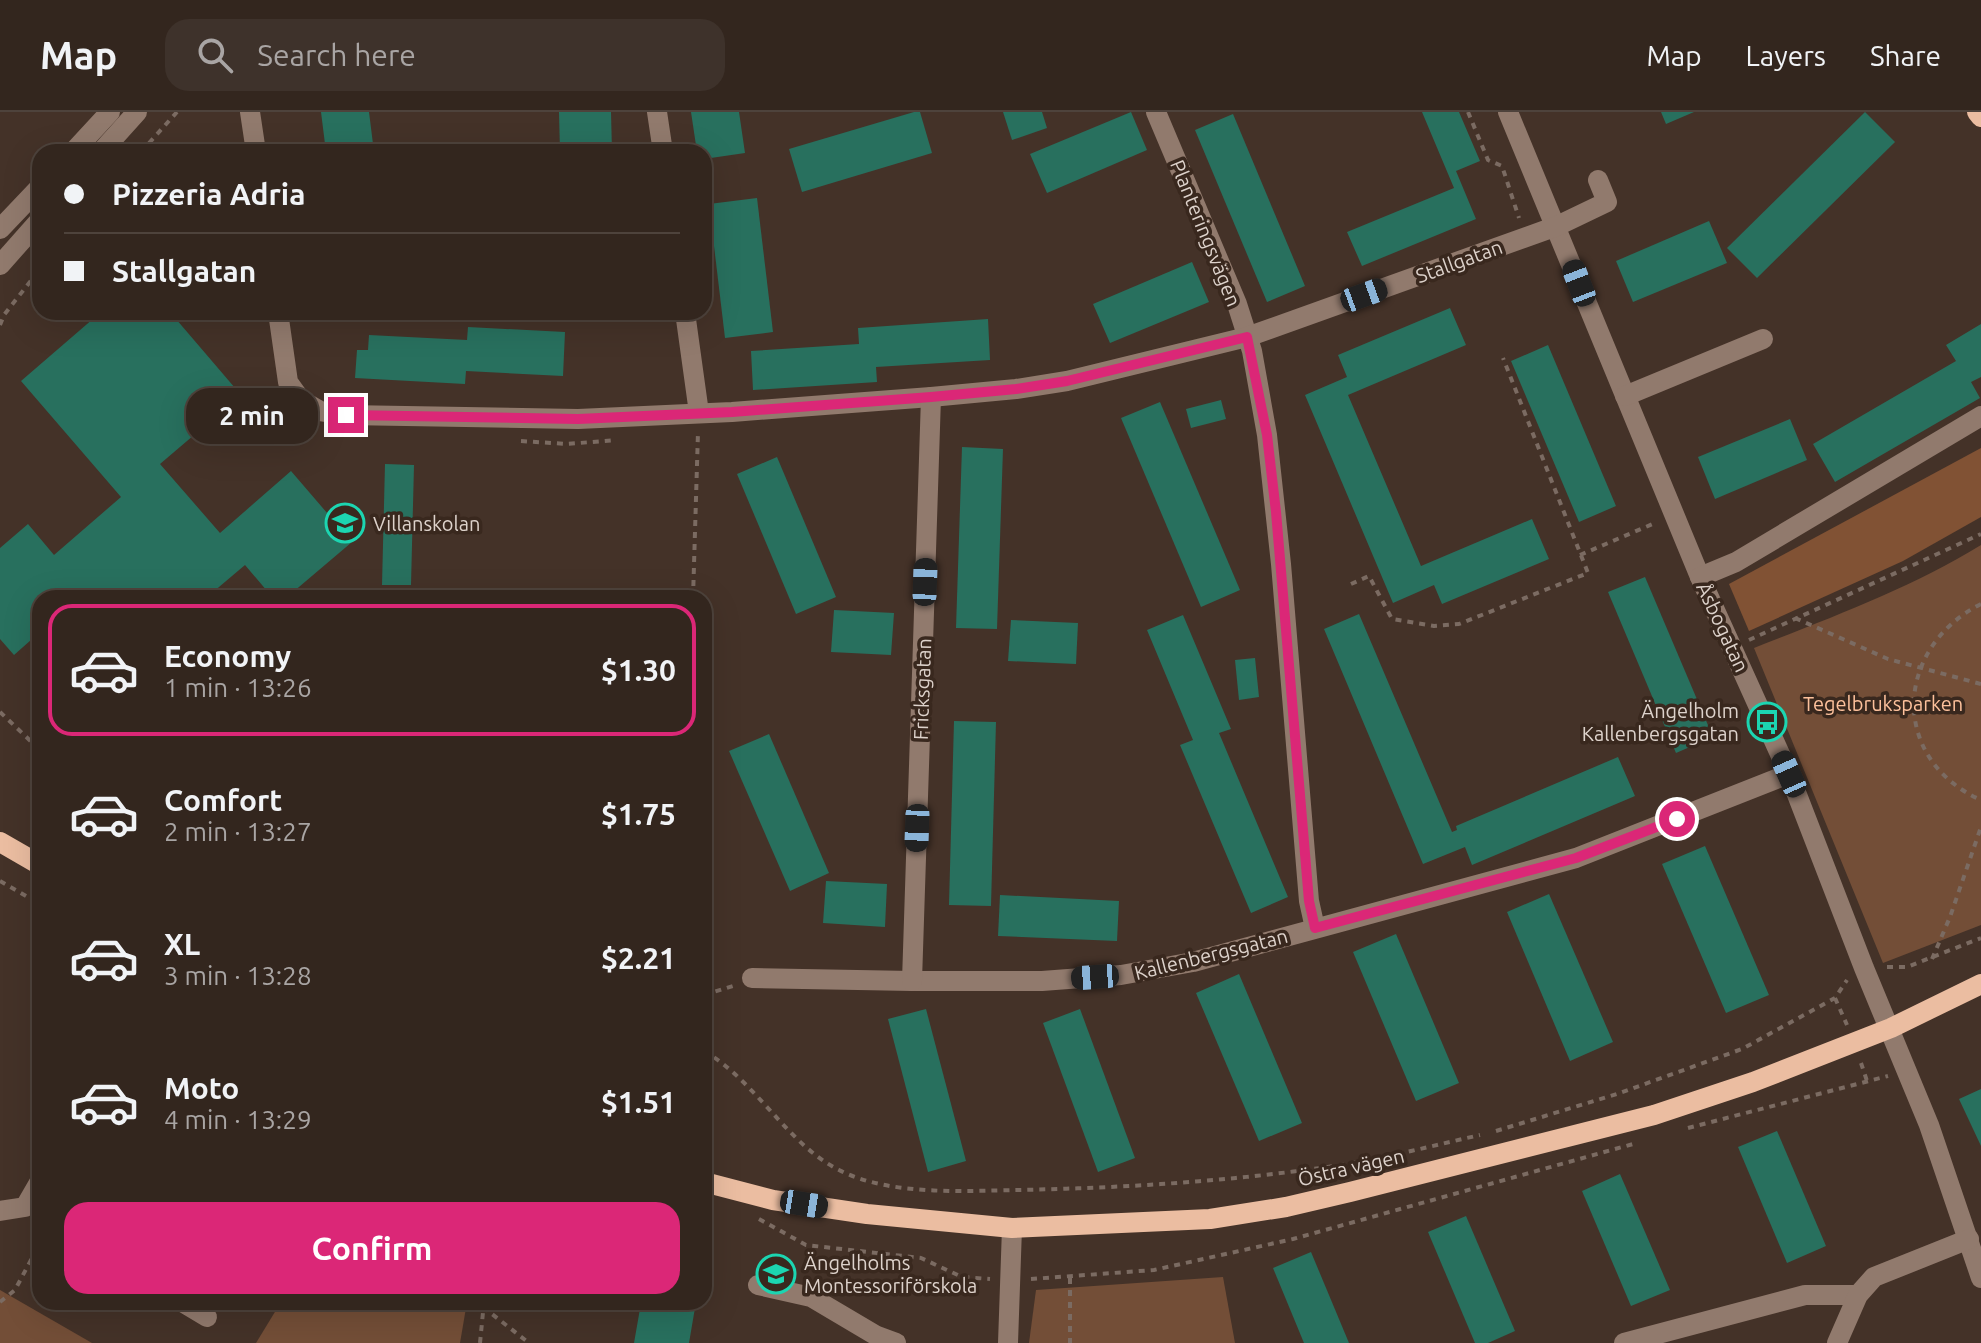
<!DOCTYPE html>
<meta charset="utf-8">
<style>
body{margin:0;font-family:Ubuntu,sans-serif;background:#3e322b;color:#f1f3f6;height:100vh;display:flex;flex-direction:column;font-size:30px;white-space:nowrap}
*{box-sizing:border-box;margin:0}
p{font-size:26px;color:#a9a5a4}
.icon{flex:none;width:44px;height:44px;fill:none;stroke:currentColor;stroke-width:2;stroke-linecap:round;stroke-linejoin:round}
.map{position:relative;flex:1;overflow:hidden}
.panel{position:absolute;left:32px;top:478px;width:680px;height:720px;display:flex;flex-direction:column;background:#33261e;border-radius:24px;box-shadow:0 8px 32px #0002,0 0 0 2px #4e433c}
.panel>*{flex:none}
.banner{position:absolute;left:32px;top:32px;width:680px;height:176px;border-radius:24px;box-shadow:0 8px 32px #0002,0 0 0 2px #4e433c;display:grid;align-content:center;height:176px;padding:0 32px;background:#33261e}
.end{position:absolute;width:36px;height:36px;margin:-18px;border:10px solid #db2777;background:#fff;box-shadow:0 0 0 4px #fff}
.from{border-radius:50%}
.bubble{position:absolute;height:56px;border-radius:24px;background:#33261e;box-shadow:0 8px 32px #0002,0 0 0 2px #4e433c;font-size:26px;font-weight:700;line-height:56px;text-align:center}
.car{position:absolute;width:24px;height:48px;margin:-24px -12px;border-radius:10px;box-shadow:0 0 6px 2px #0007;background:linear-gradient(#222 24%,#8ab4d8 0 40%,#222 0 76%,#8ab4d8 0 86%,#222 0)}
.banner b{display:flex;align-items:center;gap:28px;height:76px;font-size:30px}
.banner b+b{border-top:2px solid #4e433c}
.banner i{width:20px;height:20px;background:#f1f3f6}
ul{padding:14px 0 0;list-style:none}
li{display:flex;align-items:center;gap:24px;height:132px;margin:0 16px 12px;padding:0 16px;border:4px solid transparent;border-radius:24px}
li div{flex:1}
li b{display:block;font-size:30px}
li em{font-style:normal;font-weight:700}
li.on{border-color:#db2777}
li>.icon{width:72px;height:72px;stroke-width:1.5}
.button{display:flex;gap:16px;margin-top:auto;padding:16px 32px}
.button a{flex:1;height:92px;border-radius:24px;background:#db2777;color:#fff;font-size:32px;font-weight:700;line-height:92px;text-align:center}
header{display:flex;align-items:center;gap:48px;box-sizing:border-box;height:112px;padding:0 40px;background:#33261e;border-bottom:2px solid #4e433c}
header strong{font-size:38px}
nav{display:flex;gap:44px;margin-inline-start:auto;font-size:28px}
.search{width:560px;height:72px;background:#3e322b;display:flex;align-items:center;gap:20px;box-sizing:border-box;padding:0 28px;border-radius:24px;color:#a9a5a4;font-size:30px}
.map>svg:first-child{display:block}
.green{fill:#734e37}
.forest{fill:#815234}
.building{fill:#28705e}
.lines{fill:none;stroke-linecap:round;stroke-linejoin:round}
.path{stroke:#7b6b62;stroke-width:4;stroke-dasharray:6 6;stroke-linecap:butt}
.minor{stroke:#917a6d;stroke-width:20}
.major{stroke:#ebbda1;stroke-width:20}
.route{stroke:#db2777;stroke-width:10}
.labels{text-anchor:middle;dominant-baseline:central;stroke-width:7;stroke-linejoin:round;paint-order:stroke}
.street-label{font-size:20px;fill:#ddd2cb;stroke:#39281e}
.poi-label{font-size:20px;fill:#ddd2cb;stroke:#39281e;text-anchor:start}
.park-label{font-size:20px;fill:#fdc19c;stroke:#39281e}
</style>
<header>
<strong>Map</strong>
<div class="search"><svg class="icon" aria-label="search" viewBox="0 0 24 24"><circle cx="10" cy="10" r="6"/><path d="M15 15l6 6"/></svg>Search here</div>
<nav><a>Map</a><a>Layers</a><a>Share</a></nav>
</header>
<div class="map">
<svg width="1981" height="1231" viewBox="0 0 1981 1231">
<rect width="100%" height="100%" fill="#443228"/>
<g class="green">
<path d="M1981 433V813L1883 851 1754 536C1832 505 1909 477 1981 433Z"/>
<path d="M1223 1165 1235 1231H1029L1036 1178Z"/>
<path d="M0 1178 92 1231H0Z"/>
<path d="M281 1190H467L460 1231H256Z"/>
</g>
<path class="forest" d="M1981 336V405L1903 449 1749 519 1729 472Z"/>
<g class="building">
<path d="M321 0H369L374 40H326Z"/>
<path d="M559 0H611L612 40H560Z"/>
<path d="M691 0H739L745 41 704 47V40H697Z"/>
<path d="M914 0H920L932 41 802 80 789 37Z"/>
<path d="M1003 0H1042L1047 16 1012 28Z"/>
<path d="M1131 0 1147 38 1047 81 1030 42Z"/>
<path d="M1422 0H1459L1480 49 1456 59 1476 107 1362 154 1347 120 1454 76Z"/>
<path d="M1661 0H1694L1666 12Z"/>
<path d="M1865 0 1895 30 1757 166 1727 136Z"/>
<path d="M1233 2 1305 174 1267 190 1195 18Z"/>
<path d="M757 86 773 220 725 226 709 92Z"/>
<path d="M1709 109 1727 151 1633 190 1616 149Z"/>
<path d="M1192 150 1209 190 1110 231 1093 192Z"/>
<path d="M1450 196 1466 233 1348 283 1421 454 1532 407 1549 447 1442 492 1434 473 1393 491 1305 283 1347 265 1338 243Z"/>
<path d="M101 200H170L241 283 160 352 220 421 291 359 352 430 286 486H273L245 453 206 486H89L85 481 79 486H40V520L14 543 0 527V436L28 412 54 443 121 385 21 269Z"/>
<path d="M557 200H601V204L557 206Z"/>
<path d="M988 207 990 248 876 255 877 270 753 278 751 239 859 232 858 216Z"/>
<path d="M1981 212V265L1971 270 1980 286 1835 370 1813 332 1956 249 1946 233Z"/>
<path d="M468 215 565 220 563 264 466 259 465 272 355 266 357 238H368L369 223 467 228Z"/>
<path d="M1548 233 1616 394 1579 410 1511 249Z"/>
<path d="M1221 288 1226 307 1191 316 1186 297Z"/>
<path d="M1160 290 1240 478 1201 495 1121 306Z"/>
<path d="M1790 307 1807 348 1715 387 1698 345Z"/>
<path d="M962 335 1003 337 997 517 956 516Z"/>
<path d="M777 345 836 485 796 502 737 362Z"/>
<path d="M385 352 414 353 411 473H382Z"/>
<path d="M1645 465 1713 625 1676 641 1608 480Z"/>
<path d="M834 498 894 501 891 543 831 540Z"/>
<path d="M1359 502 1452 720 1457 718 1456 714 1618 645 1635 684 1472 753 1465 735 1423 752 1324 517Z"/>
<path d="M1183 503 1231 617 1219 621 1288 785 1251 801 1180 633 1193 628 1147 518Z"/>
<path d="M1011 508 1078 511 1076 552 1008 549Z"/>
<path d="M1255 546 1259 585 1239 588 1235 548Z"/>
<path d="M954 609 996 610 991 794 949 793Z"/>
<path d="M769 622 829 761 790 779 729 639Z"/>
<path d="M1705 734 1769 883 1726 901 1662 752Z"/>
<path d="M826 769 887 772 885 815 823 811Z"/>
<path d="M1549 782 1613 930 1570 949 1507 800Z"/>
<path d="M1000 783 1119 789 1117 829 998 824Z"/>
<path d="M1396 822 1459 971 1416 989 1353 840Z"/>
<path d="M1239 862 1302 1011 1259 1029 1196 881Z"/>
<path d="M926 897 966 1049 928 1060 888 907Z"/>
<path d="M1080 897 1135 1046 1098 1060 1043 911Z"/>
<path d="M1981 977V1034L1959 987Z"/>
<path d="M1777 1019 1826 1134 1787 1151 1738 1035Z"/>
<path d="M1620 1062 1670 1178 1631 1194 1582 1079Z"/>
<path d="M1466 1104 1515 1219 1488 1231H1475L1428 1120Z"/>
<path d="M1311 1140 1349 1231H1304L1273 1156Z"/>
<path d="M655 1190H696L689 1231H634L641 1191 654 1194Z"/>
</g>
<g class="lines">
<g class="path">
<path d="M1468 0 1488 48 1502 54 1519 106"/>
<path d="M141 40 177 0"/>
<path d="M0 213 4 203 40 157"/>
<path d="M521 329 567 332 616 328"/>
<path d="M1580 443 1655 411"/>
<path d="M1351 472 1369 464 1392 507 1434 514 1459 512 1588 461 1503 246"/>
<path d="M693 486 698 320"/>
<path d="M1981 492C1894 536 1889 647 1981 688"/>
<path d="M1795 506 1888 547 1981 572"/>
<path d="M1749 528 1981 422"/>
<path d="M0 600 40 638"/>
<path d="M0 769 40 792"/>
<path d="M1932 847 1950 805 1981 715"/>
<path d="M1887 855H1907L1981 826"/>
<path d="M704 883 736 873"/>
<path d="M1835 886 1847 913"/>
<path d="M704 939C756 969 787 1032 839 1058 890 1084 963 1079 1018 1078 1119 1076 1220 1070 1320 1056 1374 1049 1427 1035 1480 1023"/>
<path d="M1861 951 1867 969"/>
<path d="M1688 1016 1888 964"/>
<path d="M1496 1019 1617 982 1742 937 1835 886 1847 868"/>
<path d="M759 1107 806 1133 921 1146 962 1165 990 1167"/>
<path d="M1070 1166V1231"/>
<path d="M1031 1167 1154 1158 1293 1127 1633 1032"/>
<path d="M0 1190 15 1178 40 1131"/>
<path d="M483 1195 529 1231"/>
<path d="M480 1231 484 1190"/>
</g>
<g class="minor">
<path d="M250 0 256 40"/>
<path d="M657 0 663 40"/>
<path d="M1156 0 1237 192 1252 239 1267 323 1281 452 1309 789 1315 816"/>
<path d="M1508 0 1700 465 1789 662 1864 856 1929 1013 1981 1166"/>
<path d="M73 40 110 0"/>
<path d="M101 40 137 0"/>
<path d="M0 117 40 75"/>
<path d="M0 153 40 108"/>
<path d="M278 200 288 270 301 288 320 299 346 303 578 307 732 300 931 285 1016 277 1067 269 1247 225 1557 114 1607 90 1598 68"/>
<path d="M685 200 699 301"/>
<path d="M1625 284 1763 227"/>
<path d="M1700 465 1736 450 1981 304"/>
<path d="M752 866 912 869H1042L1121 863 1193 850 1576 746 1789 662"/>
<path d="M912 869 931 285"/>
<path d="M0 1099 25 1095 40 1069"/>
<path d="M758 1173 811 1185 877 1224 896 1231"/>
<path d="M182 1190 207 1205"/>
<path d="M1008 1231 1012 1116"/>
<path d="M1624 1231 1805 1183H1858"/>
<path d="M1837 1231 1858 1183 1874 1165 1969 1127"/>
</g>
<g class="major">
<path d="M1977 0 1981 5"/>
<path d="M0 730 40 753"/>
<path d="M704 1070 773 1088 867 1102 1012 1116 1210 1107 1286 1095 1350 1080 1654 1003 1753 970 1891 916 1981 872"/>
</g>
</g>
<g class="lines">
<path class="route" d="M346 303 578 307 732 300 931 285 1016 277 1067 269 1247 225 1267 323 1276 400 1309 789 1315 816 1576 746 1677 707"/>
</g>
<defs>
<symbol id="school-ring" viewBox="-11 -11 22 22"><circle r="9.5" fill="#39281e" stroke="#1cd5b1" stroke-width="1.5"/><path d="M0-5L7-2L0 1L-7-2ZM-4 1L0 2.5L4 1V4Q0 6-4 4Z" fill="#1cd5b1"/></symbol>
<symbol id="bus-ring" viewBox="-11 -11 22 22"><circle r="9.5" fill="#39281e" stroke="#1cd5b1" stroke-width="1.5"/><path d="M-5-6H5V4H4V6H2V4H-2V6H-4V4H-5ZM-3.5-4V0h7V-4ZM-3.5 1.2v1.5H-2V1.2ZM2 1.2v1.5H3.5V1.2Z" fill="#1cd5b1"/></symbol>
</defs>
<g fill-rule="evenodd">
<use href="#school-ring" x="323" y="389" width="44" height="44"/>
<use href="#bus-ring" x="1745" y="588" width="44" height="44"/>
<use href="#school-ring" x="754" y="1140" width="44" height="44"/>
</g>
<g class="labels">
<g class="street-label">
<text transform="translate(1206 121) rotate(68)">Planteringsvägen</text>
<text transform="translate(1459 149) rotate(-20)">Stallgatan</text>
<text transform="translate(1723 515) rotate(65)">Åsbogatan</text>
<text transform="translate(922 577) rotate(-88)">Fricksgatan</text>
<text transform="translate(1211 842) rotate(-14)">Kallenbergsgatan</text>
<text transform="translate(1351 1055) rotate(-13)">Östra vägen</text>
</g>
<g class="poi-label">
<text x="373" y="411">Villanskolan</text>
<text x="1739" y="598" text-anchor="end">Ängelholm<tspan x="1739" dy="23">Kallenbergsgatan</tspan></text>
<text x="804" y="1150">Ängelholms<tspan x="804" dy="23">Montessoriförskola</tspan></text>
</g>
<g class="park-label">
<text x="1883" y="591">Tegelbruksparken</text>
</g>
</g>
</svg>
<i class="end from" style="left:1677px;top:707px"></i>
<i class="end" style="left:346px;top:303px"></i>
<div class="bubble" style="left:186px;top:276px;width:132px">2 min</div>
<i class="car" style="left:1579px;top:171px;rotate:339deg"></i>
<i class="car" style="left:1364px;top:183px;rotate:70deg"></i>
<i class="car" style="left:925px;top:470px;rotate:2deg"></i>
<i class="car" style="left:1789px;top:662px;rotate:336deg"></i>
<i class="car" style="left:917px;top:716px;rotate:182deg"></i>
<i class="car" style="left:1095px;top:865px;rotate:266deg"></i>
<i class="car" style="left:804px;top:1092px;rotate:99deg"></i>
<div class="banner">
<b><i class="from"></i>Pizzeria Adria</b>
<b><i></i>Stallgatan</b>
</div>
<section class="panel">
<ul>
<li class="on"><svg class="icon" aria-label="car" viewBox="0 0 24 24"><path d="M5 17H2v-5l4-1 3-4h7l3 4 3 1v5h-3M9 17h6M6 11h13"/><circle cx="7" cy="17" r="2"/><circle cx="17" cy="17" r="2"/></svg><div><b>Economy</b><p>1 min · 13:26</p></div><em>$1.30</em></li>
<li><svg class="icon" aria-label="car" viewBox="0 0 24 24"><path d="M5 17H2v-5l4-1 3-4h7l3 4 3 1v5h-3M9 17h6M6 11h13"/><circle cx="7" cy="17" r="2"/><circle cx="17" cy="17" r="2"/></svg><div><b>Comfort</b><p>2 min · 13:27</p></div><em>$1.75</em></li>
<li><svg class="icon" aria-label="car" viewBox="0 0 24 24"><path d="M5 17H2v-5l4-1 3-4h7l3 4 3 1v5h-3M9 17h6M6 11h13"/><circle cx="7" cy="17" r="2"/><circle cx="17" cy="17" r="2"/></svg><div><b>XL</b><p>3 min · 13:28</p></div><em>$2.21</em></li>
<li><svg class="icon" aria-label="car" viewBox="0 0 24 24"><path d="M5 17H2v-5l4-1 3-4h7l3 4 3 1v5h-3M9 17h6M6 11h13"/><circle cx="7" cy="17" r="2"/><circle cx="17" cy="17" r="2"/></svg><div><b>Moto</b><p>4 min · 13:29</p></div><em>$1.51</em></li>
</ul>
<div class="button"><a>Confirm</a></div>
</section>
</div>
